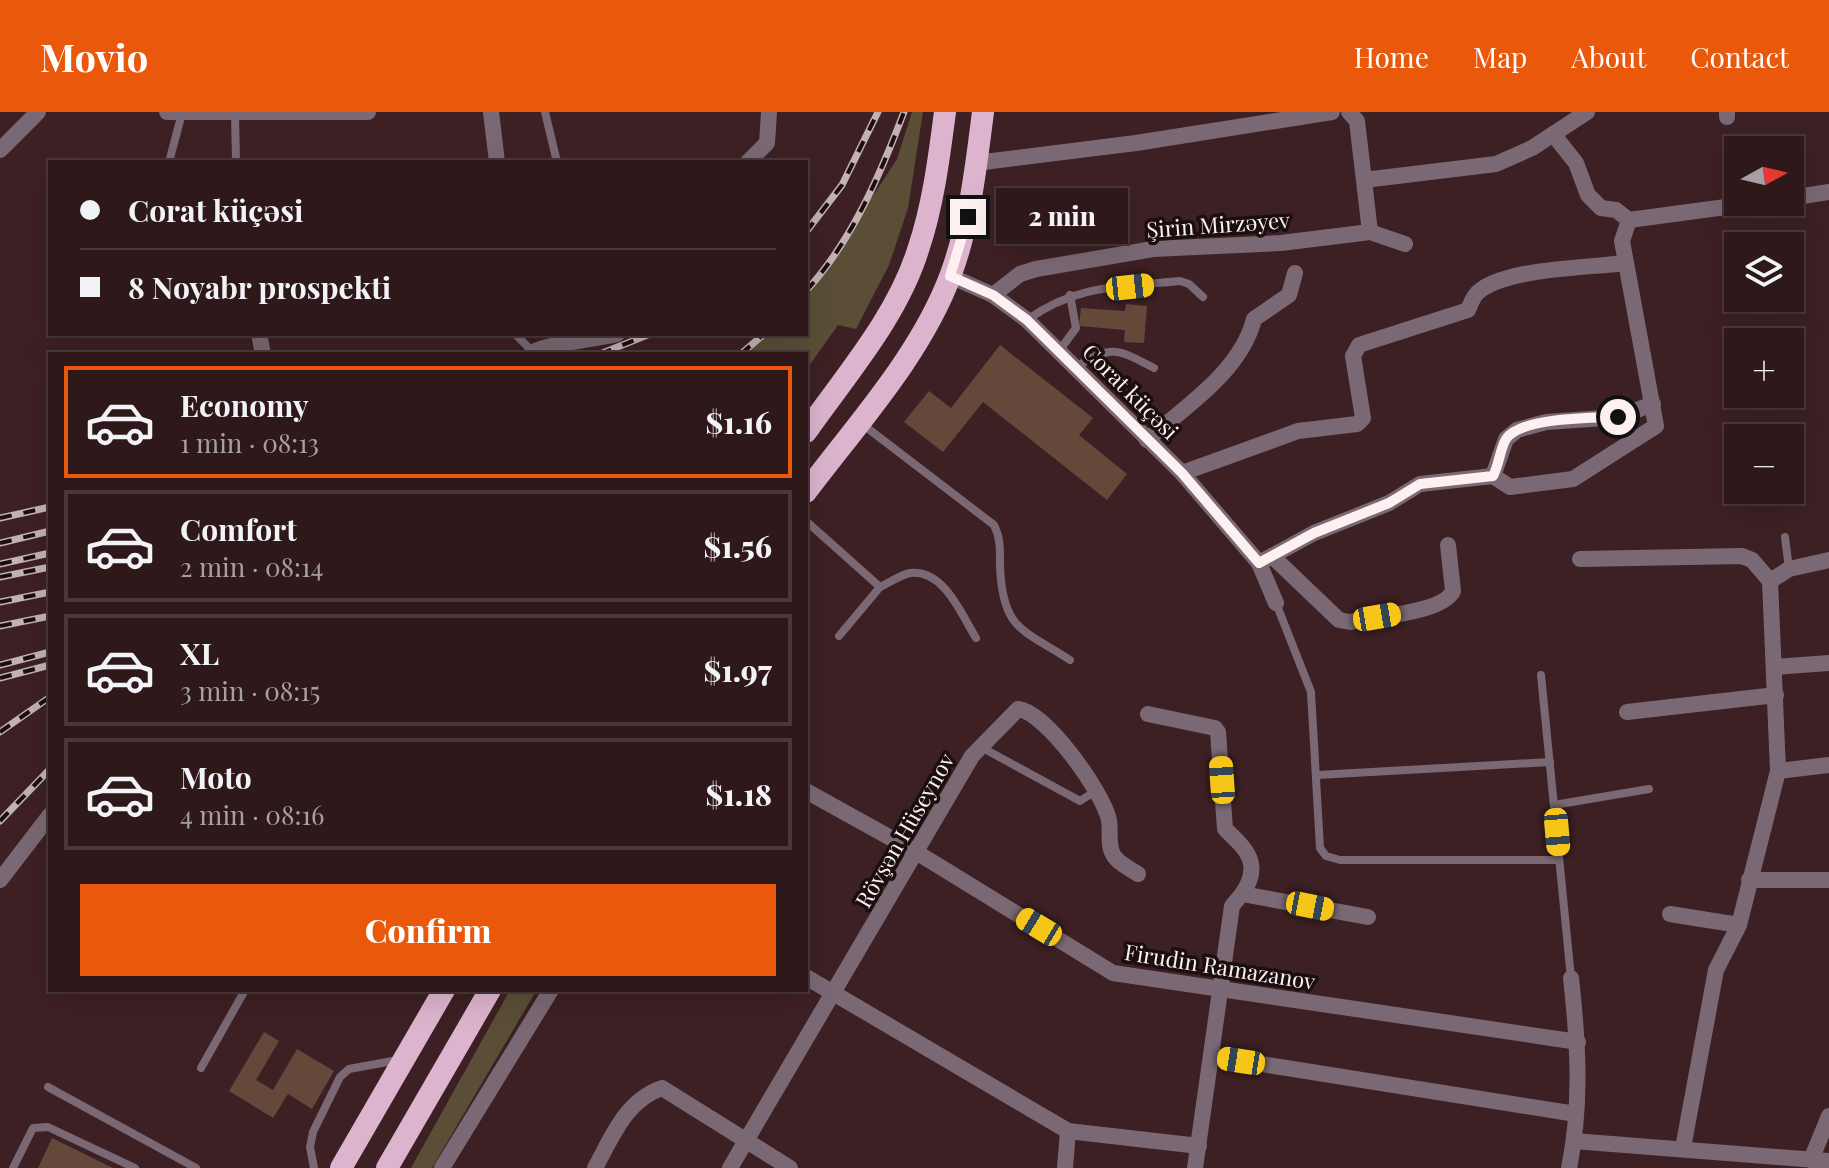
<!DOCTYPE html>
<meta charset="utf-8">
<style>
body{margin:0;font-family:"Playfair Display",serif;background:#3a2527;color:#f1f3f6;height:100vh;display:flex;flex-direction:column;font-size:30px;white-space:nowrap}
*{box-sizing:border-box;margin:0}
p{font-size:26px;color:#a7a0a2}
.icon{flex:none;width:44px;height:44px;fill:none;stroke:currentColor;stroke-width:2;stroke-linecap:round;stroke-linejoin:round}
.map{position:relative;flex:1;overflow:hidden}
.panel{position:absolute;left:48px;top:240px;width:760px;height:640px;display:flex;flex-direction:column;background:#2e181a;border-radius:0px;box-shadow:0 8px 32px #0002,0 0 0 2px #493739}
.panel>*{flex:none}
.guide{position:absolute;left:48px;top:48px;width:760px;height:176px;border-radius:0px;box-shadow:0 8px 32px #0002,0 0 0 2px #493739;display:grid;align-content:center;height:176px;padding:0 32px;background:#2e181a}
.needle{width:52px;rotate:82deg}
.buttons{position:absolute;left:1724px;top:24px;display:grid;gap:16px}
.buttons a{display:grid;place-items:center;width:80px;height:80px;border-radius:0px;background:#2e181a;box-shadow:0 8px 32px #0002,0 0 0 2px #493739;font-size:40px}
.end{position:absolute;width:36px;height:36px;margin:-18px;border:10px solid #fcf0f1;background:#111;box-shadow:0 0 0 4px #111}
.from{border-radius:50%}
.bubble{position:absolute;height:56px;border-radius:0px;background:#2e181a;box-shadow:0 8px 32px #0002,0 0 0 2px #493739;font-size:26px;font-weight:800;line-height:56px;text-align:center}
.car{position:absolute;width:24px;height:48px;margin:-24px -12px;border-radius:10px;box-shadow:0 0 6px 2px #0007;background:linear-gradient(#f5c518 24%,#345 0 40%,#f5c518 0 76%,#345 0 86%,#f5c518 0)}
.guide b{display:flex;align-items:center;gap:28px;height:76px;font-size:30px}
.guide b+b{border-top:2px solid #493739}
.guide i{width:20px;height:20px;background:#f1f3f6}
ul{padding:14px 0 0;list-style:none}
li{display:flex;align-items:center;gap:24px;height:112px;margin:0 16px 12px;padding:0 16px;border:4px solid #493739;border-radius:0px}
li div{flex:1}
li b{display:block;font-size:30px}
li em{font-style:normal;font-weight:800}
li.on{border-color:#ea580c}
li>.icon{width:72px;height:72px;stroke-width:1.5}
.action{display:flex;gap:16px;margin-top:auto;padding:16px 32px}
.action a{flex:1;height:92px;border-radius:0px;background:#ea580c;color:#fff;font-size:32px;font-weight:800;line-height:92px;text-align:center}
header{display:flex;align-items:center;gap:48px;box-sizing:border-box;height:112px;padding:0 40px;background:#ea580c;color:#fff}
header strong{font-size:38px}
nav{display:flex;gap:44px;margin-inline-start:auto;font-size:28px}
.map>svg:first-child{display:block}
.green{fill:#5a4e37}
.building{fill:#64483a}
.lines{fill:none;stroke-linecap:round;stroke-linejoin:round}
.service{stroke:#7a6974;stroke-width:8}
.minor{stroke:#7a6974;stroke-width:16}
.trunk{stroke:#dcb4ce;stroke-width:22}
.rail-casing{stroke:#c3b2b4;stroke-width:7}
.rail{stroke:#1b0e0f;stroke-width:4;stroke-dasharray:12;stroke-linecap:butt}
.route{stroke:#fcf0f1;stroke-width:10}
.labels{text-anchor:middle;dominant-baseline:central;stroke-width:7;stroke-linejoin:round;paint-order:stroke}
.street-label{font-size:22px;fill:#fcf0f1;stroke:#1b0e0f}
</style>
<header>
<strong>Movio</strong>
<nav><a>Home</a><a>Map</a><a>About</a><a>Contact</a></nav>
</header>
<div class="map">
<svg width="1829" height="1056" viewBox="0 0 1829 1056">
<rect width="100%" height="100%" fill="#3d2023"/>
<g class="green">
<path d="M912 0H923L908 96 889 153 856 217 838 213 806 258V242H746L770 222H806V186L897 47Z"/>
<path d="M510 878 536 879 432 1056H411Z"/>
</g>
<g class="building">
<path d="M1126 192 1147 194 1144 231 1124 230 1125 218 1079 214 1081 196 1125 199Z"/>
<path d="M1000 233 1093 306 1079 323 1127 362 1107 388 983 290 943 340 904 310 929 279 951 296Z"/>
<path d="M264 920 279 929 256 968 273 978 297 937 334 959 312 997 288 982 273 1006 229 979Z"/>
<path d="M52 1026 113 1056H38Z"/>
</g>
<g class="lines">
<g class="service">
<path d="M545 0 557 50"/>
<path d="M235 2 236 50"/>
<path d="M169 50 182 1"/>
<path d="M1027 208C1077 172 1121 175 1180 169L1189 172 1203 185"/>
<path d="M515 222 532 239"/>
<path d="M1059 239 1076 216 1070 183"/>
<path d="M1076 255C1113 232 1117 237 1154 256"/>
<path d="M862 312 994 413C1001 427 1000 440 1000 455 1003 518 1022 517 1070 548"/>
<path d="M806 409 880 475C889 471 900 463 910 461 944 457 961 502 976 526"/>
<path d="M1785 425 1789 457"/>
<path d="M1276 491 1311 580 1320 736 1326 744 1340 748H1559"/>
<path d="M839 524 880 475"/>
<path d="M1541 563 1571 866"/>
<path d="M981 635 1080 689 1097 678"/>
<path d="M1318 663 1550 650"/>
<path d="M1554 693 1649 677"/>
<path d="M201 956 245 878"/>
<path d="M48 975 196 1056"/>
<path d="M13 1056 33 1016 48 1015 135 1056"/>
<path d="M314 1056 310 1035 313 1020 340 965 349 957 398 948"/>
</g>
<g class="minor">
<path d="M167 0H368"/>
<path d="M491 0 497 50"/>
<path d="M1349 0 1357 9 1370 120"/>
<path d="M1727 0V5"/>
<path d="M1553 22 1576 51 1588 83 1601 96 1616 98 1629 108"/>
<path d="M0 38 38 0"/>
<path d="M748 50 767 31 769 0"/>
<path d="M976 51 1136 31 1332 0"/>
<path d="M1364 68 1496 52 1532 36 1587 0"/>
<path d="M1790 86 1829 80"/>
<path d="M1629 108 1763 90"/>
<path d="M950 164 993 183 1027 208 1182 361 1259 451 1276 491"/>
<path d="M993 183 1020 162 1036 157 1153 137 1281 131 1370 120 1405 132"/>
<path d="M259 222 263 242"/>
<path d="M531 242C541 232 598 227 617 222"/>
<path d="M1147 328C1186 294 1241 259 1254 207L1289 183 1295 161"/>
<path d="M1182 361 1298 319 1357 312 1363 306 1353 244 1359 233 1468 198C1472 189 1474 182 1482 177 1513 156 1587 156 1625 151"/>
<path d="M1493 364 1506 327 1517 318 1546 310 1618 305 1653 292"/>
<path d="M1272 444 1339 508 1350 510C1373 505 1443 501 1453 479L1448 433"/>
<path d="M1580 447 1742 444 1752 448 1770 469 1778 659 1739 813 1716 858 1683 1036"/>
<path d="M1259 451 1314 421 1389 391 1420 372 1493 364 1510 375 1573 367 1656 314 1622 129 1629 108"/>
<path d="M1770 469 1789 457 1829 448"/>
<path d="M1775 555 1829 551"/>
<path d="M1627 600 1776 583"/>
<path d="M1148 602 1215 616 1218 620 1225 717C1246 737 1263 752 1242 782"/>
<path d="M1778 659 1829 653"/>
<path d="M806 679 916 740 1113 861 1578 930"/>
<path d="M0 768 50 703"/>
<path d="M1749 768H1829"/>
<path d="M1670 802 1739 813"/>
<path d="M806 865 1068 1019 1199 1034"/>
<path d="M1211 944 1576 1002"/>
<path d="M1574 1029 1829 1049"/>
<path d="M1811 1048 1829 1004"/>
<path d="M442 1056 551 878"/>
<path d="M595 1056C612 1025 626 988 662 976L790 1056"/>
<path d="M730 1056 972 644 1018 597C1046 600 1103 680 1109 708 1111 720 1107 734 1114 744 1119 752 1131 757 1138 762"/>
<path d="M1065 1056 1068 1019"/>
<path d="M1195 1056 1232 794 1242 782 1368 805"/>
<path d="M1569 1056C1582 993 1578 929 1571 866"/>
</g>
<g class="trunk">
<path d="M806 320C846 263 897 205 918 138 933 94 939 46 945 0"/>
<path d="M806 380C857 312 921 243 951 162 970 110 976 55 983 0"/>
<path d="M341 1056 444 878"/>
<path d="M387 1056 490 878"/>
</g>
<defs>
<g id="rail">
<path d="M806 120 842 73 878 0"/>
<path d="M806 179C852 129 880 63 904 0"/>
<path d="M600 242 650 222"/>
<path d="M741 242 764 222"/>
<path d="M0 406 50 395"/>
<path d="M0 431 50 419"/>
<path d="M0 452 50 441"/>
<path d="M0 465 50 455"/>
<path d="M0 490 50 480"/>
<path d="M0 514 50 504"/>
<path d="M0 553 50 540"/>
<path d="M0 566 50 553"/>
<path d="M0 620 50 585"/>
<path d="M0 709 50 657"/>
</g>
</defs>
<use href="#rail" class="rail-casing"/>
<use href="#rail" class="rail"/>
</g>
<g class="lines">
<path class="route" d="M968 105 950 164 993 183 1027 208 1182 361 1259 451 1314 421 1389 391 1420 372 1493 364C1499 353 1500 337 1506 327 1521 305 1593 306 1618 305"/>
</g>
<g class="labels">
<g class="street-label">
<text transform="translate(1218 112) rotate(-4)">Şirin Mirzəyev</text>
<text transform="translate(1131 279) rotate(45)">Corat küçəsi</text>
<text transform="translate(904 718) rotate(-60)">Rövşən Hüseynov</text>
<text transform="translate(1220 854) rotate(9)">Firudin Ramazanov</text>
</g>
</g>
</svg>
<div class="buttons">
<a><svg class="needle" viewBox="-14 -14 28 28"><path d="M0-13l5 13h-10z" fill="#e53935"/><path d="M0 13l5-13h-10z" fill="#a7a0a2"/></svg></a>
<a><svg class="icon" aria-label="layers" viewBox="0 0 24 24"><path d="M12 4l9 5-9 5-9-5zM3 14l9 5 9-5"/></svg></a>
<a>+</a>
<a>−</a>
</div>
<i class="end from" style="left:1618px;top:305px"></i>
<i class="end" style="left:968px;top:105px"></i>
<div class="bubble" style="left:996px;top:76px;width:132px">2 min</div>
<i class="car" style="left:1130px;top:175px;rotate:84deg"></i>
<i class="car" style="left:1377px;top:505px;rotate:80deg"></i>
<i class="car" style="left:1222px;top:668px;rotate:356deg"></i>
<i class="car" style="left:1557px;top:720px;rotate:175deg"></i>
<i class="car" style="left:1310px;top:794px;rotate:101deg"></i>
<i class="car" style="left:1039px;top:815px;rotate:301deg"></i>
<i class="car" style="left:1241px;top:949px;rotate:279deg"></i>
<div class="guide">
<b><i class="from"></i>Corat küçəsi</b>
<b><i></i>8 Noyabr prospekti</b>
</div>
<section class="panel">
<ul>
<li class="on"><svg class="icon" aria-label="car" viewBox="0 0 24 24"><path d="M5 17H2v-5l4-1 3-4h7l3 4 3 1v5h-3M9 17h6M6 11h13"/><circle cx="7" cy="17" r="2"/><circle cx="17" cy="17" r="2"/></svg><div><b>Economy</b><p>1 min · 08:13</p></div><em>$1.16</em></li>
<li><svg class="icon" aria-label="car" viewBox="0 0 24 24"><path d="M5 17H2v-5l4-1 3-4h7l3 4 3 1v5h-3M9 17h6M6 11h13"/><circle cx="7" cy="17" r="2"/><circle cx="17" cy="17" r="2"/></svg><div><b>Comfort</b><p>2 min · 08:14</p></div><em>$1.56</em></li>
<li><svg class="icon" aria-label="car" viewBox="0 0 24 24"><path d="M5 17H2v-5l4-1 3-4h7l3 4 3 1v5h-3M9 17h6M6 11h13"/><circle cx="7" cy="17" r="2"/><circle cx="17" cy="17" r="2"/></svg><div><b>XL</b><p>3 min · 08:15</p></div><em>$1.97</em></li>
<li><svg class="icon" aria-label="car" viewBox="0 0 24 24"><path d="M5 17H2v-5l4-1 3-4h7l3 4 3 1v5h-3M9 17h6M6 11h13"/><circle cx="7" cy="17" r="2"/><circle cx="17" cy="17" r="2"/></svg><div><b>Moto</b><p>4 min · 08:16</p></div><em>$1.18</em></li>
</ul>
<div class="action"><a>Confirm</a></div>
</section>
</div>
